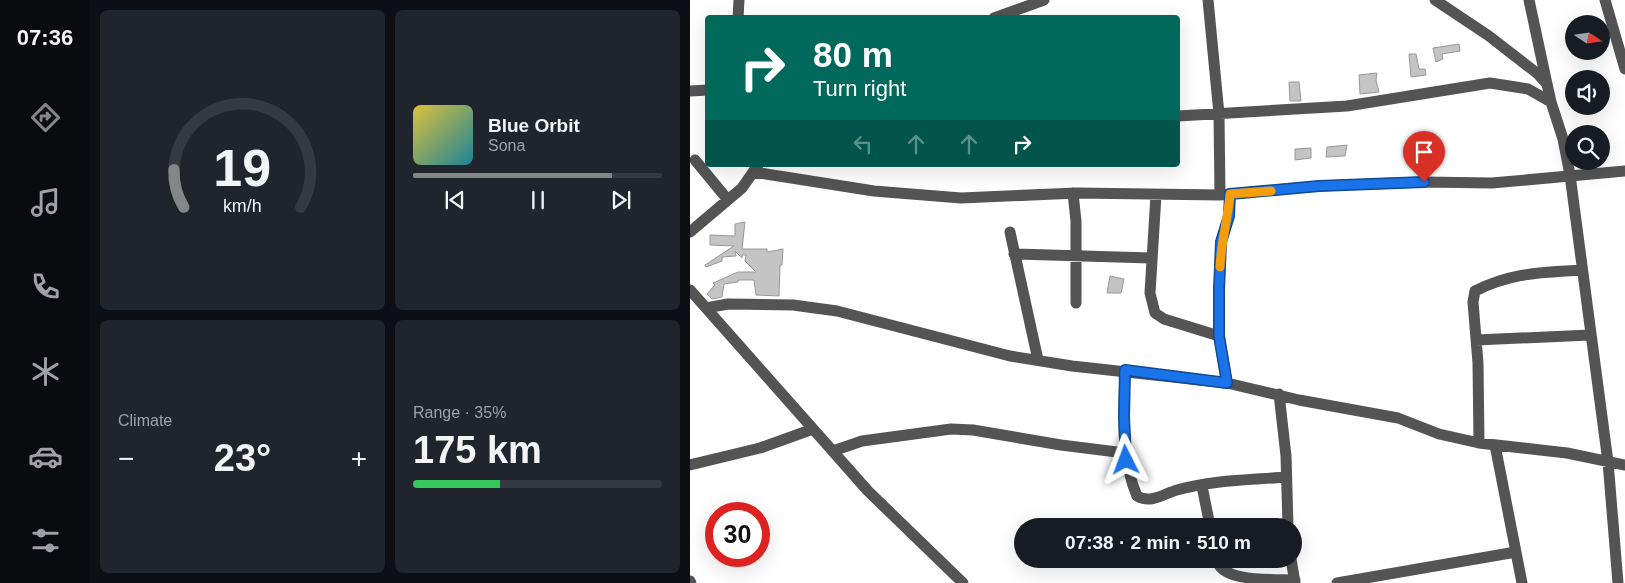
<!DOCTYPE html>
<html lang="en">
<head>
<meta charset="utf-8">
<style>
  body { margin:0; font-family:Helvetica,sans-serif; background:#20242c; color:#f1f3f6; height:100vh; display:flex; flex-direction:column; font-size:19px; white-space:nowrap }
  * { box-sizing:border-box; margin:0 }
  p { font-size:16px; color:#9ea1a6 }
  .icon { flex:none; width:28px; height:28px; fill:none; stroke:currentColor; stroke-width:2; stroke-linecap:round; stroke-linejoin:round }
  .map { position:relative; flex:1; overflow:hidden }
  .panel { display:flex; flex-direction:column; gap:10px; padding:10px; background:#0d0f14; width:600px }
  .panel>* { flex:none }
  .banner { position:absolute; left:15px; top:15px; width:475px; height:152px; border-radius:5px; box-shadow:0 5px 20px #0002; background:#00695c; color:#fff; overflow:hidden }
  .needle { width:32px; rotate:103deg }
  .controls { position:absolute; left:875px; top:15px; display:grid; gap:10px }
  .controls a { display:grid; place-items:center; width:45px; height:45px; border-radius:50%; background:#171b24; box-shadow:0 5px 20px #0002; font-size:25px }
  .speed { position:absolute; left:15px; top:502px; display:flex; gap:10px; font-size:25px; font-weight:700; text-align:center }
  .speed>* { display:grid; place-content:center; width:65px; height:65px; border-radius:50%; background:#171b24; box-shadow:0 5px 20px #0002; line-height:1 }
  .speed .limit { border:8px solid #d22; background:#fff; color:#111 }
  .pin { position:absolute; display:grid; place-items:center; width:42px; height:42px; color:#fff; margin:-51px -21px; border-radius:50% 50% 50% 0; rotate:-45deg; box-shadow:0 0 5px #0007 }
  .pin .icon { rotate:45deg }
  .me { position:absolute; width:55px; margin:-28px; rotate:357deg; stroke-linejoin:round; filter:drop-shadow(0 0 4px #0008) }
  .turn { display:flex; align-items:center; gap:18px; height:105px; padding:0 25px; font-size:22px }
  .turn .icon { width:65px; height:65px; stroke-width:2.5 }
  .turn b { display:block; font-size:35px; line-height:42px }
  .lanes { display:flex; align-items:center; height:48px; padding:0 25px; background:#0003; justify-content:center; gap:25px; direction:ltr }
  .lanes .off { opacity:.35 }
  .big { font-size:38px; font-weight:800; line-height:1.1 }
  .panel .card { flex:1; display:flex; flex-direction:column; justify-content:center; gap:8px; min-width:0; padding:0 18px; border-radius:8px; background:#20242c }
  .panel .dial { align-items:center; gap:0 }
  .dial svg { height:130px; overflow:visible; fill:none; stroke:#363941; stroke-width:7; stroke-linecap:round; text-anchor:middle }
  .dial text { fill:#f1f3f6; stroke:none }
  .song { display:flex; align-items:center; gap:15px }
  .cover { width:60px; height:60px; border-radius:8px; background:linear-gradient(135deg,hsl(50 70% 55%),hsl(190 70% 35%)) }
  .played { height:5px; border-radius:2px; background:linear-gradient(90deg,#858687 80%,#363941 80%) }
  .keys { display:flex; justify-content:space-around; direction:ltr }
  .heat { display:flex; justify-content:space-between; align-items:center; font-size:28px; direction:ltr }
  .charge { height:8px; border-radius:4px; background:linear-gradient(90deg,#34c759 35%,#363941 0) }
  .panel .tiles { flex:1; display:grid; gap:10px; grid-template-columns:repeat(2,1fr) }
  .trip { position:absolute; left:324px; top:518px; width:288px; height:50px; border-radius:25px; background:#171b24; box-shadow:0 5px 20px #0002; font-weight:800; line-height:50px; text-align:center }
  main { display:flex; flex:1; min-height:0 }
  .tabs { display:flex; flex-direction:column; width:90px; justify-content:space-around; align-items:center; background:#090b0e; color:#9ea1a6 }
  .tabs .icon { width:35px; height:35px }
  .tabs .current { color:#858687 }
  .tabs b { font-size:22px; color:#f1f3f6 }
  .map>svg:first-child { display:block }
</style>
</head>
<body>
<main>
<nav class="tabs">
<b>07:36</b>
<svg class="icon current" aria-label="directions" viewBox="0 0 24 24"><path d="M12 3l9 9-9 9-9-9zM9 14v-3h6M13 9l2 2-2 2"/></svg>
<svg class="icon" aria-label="music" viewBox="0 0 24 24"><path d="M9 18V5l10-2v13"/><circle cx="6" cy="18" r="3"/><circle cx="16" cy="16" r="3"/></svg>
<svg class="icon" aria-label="phone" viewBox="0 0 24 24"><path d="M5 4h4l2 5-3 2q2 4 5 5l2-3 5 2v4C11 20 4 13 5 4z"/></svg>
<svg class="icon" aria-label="climate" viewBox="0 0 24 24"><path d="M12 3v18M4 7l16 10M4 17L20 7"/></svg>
<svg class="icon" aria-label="car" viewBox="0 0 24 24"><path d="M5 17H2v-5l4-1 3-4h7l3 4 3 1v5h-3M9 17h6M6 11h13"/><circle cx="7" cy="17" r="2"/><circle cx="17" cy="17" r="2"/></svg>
<svg class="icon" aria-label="filters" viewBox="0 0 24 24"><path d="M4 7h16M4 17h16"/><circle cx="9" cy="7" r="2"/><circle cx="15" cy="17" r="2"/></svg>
</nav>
<section class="panel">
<div class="tiles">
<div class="card dial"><svg viewBox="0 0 100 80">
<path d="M14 69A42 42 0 1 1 86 69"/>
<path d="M14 69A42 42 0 0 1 8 46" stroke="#858687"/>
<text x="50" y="56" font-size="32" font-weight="700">19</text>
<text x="50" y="72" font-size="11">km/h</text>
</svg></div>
<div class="card">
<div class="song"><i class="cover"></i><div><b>Blue Orbit</b><p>Sona</p></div></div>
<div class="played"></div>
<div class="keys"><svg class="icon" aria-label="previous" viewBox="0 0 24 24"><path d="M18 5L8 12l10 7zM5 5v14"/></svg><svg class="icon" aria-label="pause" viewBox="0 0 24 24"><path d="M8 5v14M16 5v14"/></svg><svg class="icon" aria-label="next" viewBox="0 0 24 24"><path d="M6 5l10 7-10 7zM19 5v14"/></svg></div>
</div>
<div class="card"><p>Climate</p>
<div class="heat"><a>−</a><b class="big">23°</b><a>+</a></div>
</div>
<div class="card"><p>Range · 35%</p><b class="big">175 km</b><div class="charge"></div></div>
</div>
</section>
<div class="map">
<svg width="935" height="583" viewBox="0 0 935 583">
  <rect width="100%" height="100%" fill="#fff"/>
  <path fill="#c4c4c4" stroke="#989898" d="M769 44 770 51 752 54 753 59 746 62 743 48Z
    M719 54H726L729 69H735L736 75 721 77Z
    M687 73 686 80 689 92 670 94 669 75Z
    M599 82H609L611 101H600Z
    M657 145 655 156 636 157 637 147Z
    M621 148V158L605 160V149Z
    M55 222 52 249H77V252L93 249 92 265H90L89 296 66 295 64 280H48V282L34 284 32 297 22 299 17 294 25 285 23 283 48 272H66L55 261 56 255H52V258L45 251 46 256 32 257V261L16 267 15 265 44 246 20 245V235L45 236V224Z
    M420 276 434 279 431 293H417Z"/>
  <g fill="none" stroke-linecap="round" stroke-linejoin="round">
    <path stroke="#545454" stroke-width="11" d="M518 0 529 114 530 195
      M745 0 799 36 848 74 857 84 861 102
      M839 0 857 84
      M915 0 935 69
      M48 18 49 0
      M304 18 354 0
      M0 91 18 90
      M488 116 657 106 800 83 838 89 861 102 873 139 880 175 918 462 928 583
      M5 160 38 200
      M63 172 184 191 271 198 387 193 530 195 629 186 734 182 802 183 935 171
      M383 193 386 221V303
      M466 195 460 293 465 313 474 319 529 336
      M0 232 52 188 68 165
      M320 232 348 360
      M324 254 461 258
      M0 290 178 491 273 583
      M16 308 38 304 103 305 147 311 320 356 382 366 537 383 609 400 708 418 749 434 789 443 877 453 935 465
      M786 340 900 335
      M435 370C434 413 430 457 447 496 461 504 473 494 487 490 522 480 561 480 596 477
      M537 383 529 336V290L531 242 539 216 540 194
      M589 394 596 456 598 526
      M789 443 788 363 783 302 785 291C823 272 851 273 892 270
      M805 445 832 583
      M143 451 172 441 261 429 283 430 371 445 435 453
      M0 465 70 448 123 429
      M512 486 520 526
      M527 559C530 583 584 579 605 580
      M601 559 605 583
      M0 581 1 583
      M647 583 826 552"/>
  </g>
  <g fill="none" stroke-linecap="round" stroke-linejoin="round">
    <g stroke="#114b97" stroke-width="12">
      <path id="route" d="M436 460 434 417 435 370 537 383 529 336V290L531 242 539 216 540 194 629 186 734 182"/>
    </g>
    <use href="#route" stroke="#1a73e8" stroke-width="9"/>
    <path stroke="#f59e0b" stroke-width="9" d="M530 267C531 242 538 219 540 194L581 191"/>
  </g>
</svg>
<div class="controls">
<a><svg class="needle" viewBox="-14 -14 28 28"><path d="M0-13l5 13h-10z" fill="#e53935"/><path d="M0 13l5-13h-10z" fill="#9ea1a6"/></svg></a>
<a><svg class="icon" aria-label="sound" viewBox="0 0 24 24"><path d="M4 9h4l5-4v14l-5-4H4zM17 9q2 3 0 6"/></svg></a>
<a><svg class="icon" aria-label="search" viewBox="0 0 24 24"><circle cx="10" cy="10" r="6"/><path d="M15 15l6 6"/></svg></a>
</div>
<div class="speed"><div class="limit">30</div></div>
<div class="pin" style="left:734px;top:182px;background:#d93025"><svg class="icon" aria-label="arrive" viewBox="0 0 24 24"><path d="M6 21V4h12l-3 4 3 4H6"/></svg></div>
<svg class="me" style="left:436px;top:460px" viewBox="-20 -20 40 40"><path d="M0-17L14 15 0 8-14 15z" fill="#1a73e8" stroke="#fff" stroke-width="4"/></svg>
<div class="trip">07:38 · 2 min · 510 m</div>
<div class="banner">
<div class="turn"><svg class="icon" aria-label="right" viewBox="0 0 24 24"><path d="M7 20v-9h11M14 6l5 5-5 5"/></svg><div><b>80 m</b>Turn right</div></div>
<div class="lanes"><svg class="icon off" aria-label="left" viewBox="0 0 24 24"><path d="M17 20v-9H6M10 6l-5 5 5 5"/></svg><svg class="icon off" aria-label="ahead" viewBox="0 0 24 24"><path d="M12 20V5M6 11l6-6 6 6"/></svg><svg class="icon off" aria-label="ahead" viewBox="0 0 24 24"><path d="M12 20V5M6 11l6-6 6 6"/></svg><svg class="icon" aria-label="right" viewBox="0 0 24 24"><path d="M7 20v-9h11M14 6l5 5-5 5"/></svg></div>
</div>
</div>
</main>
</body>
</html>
